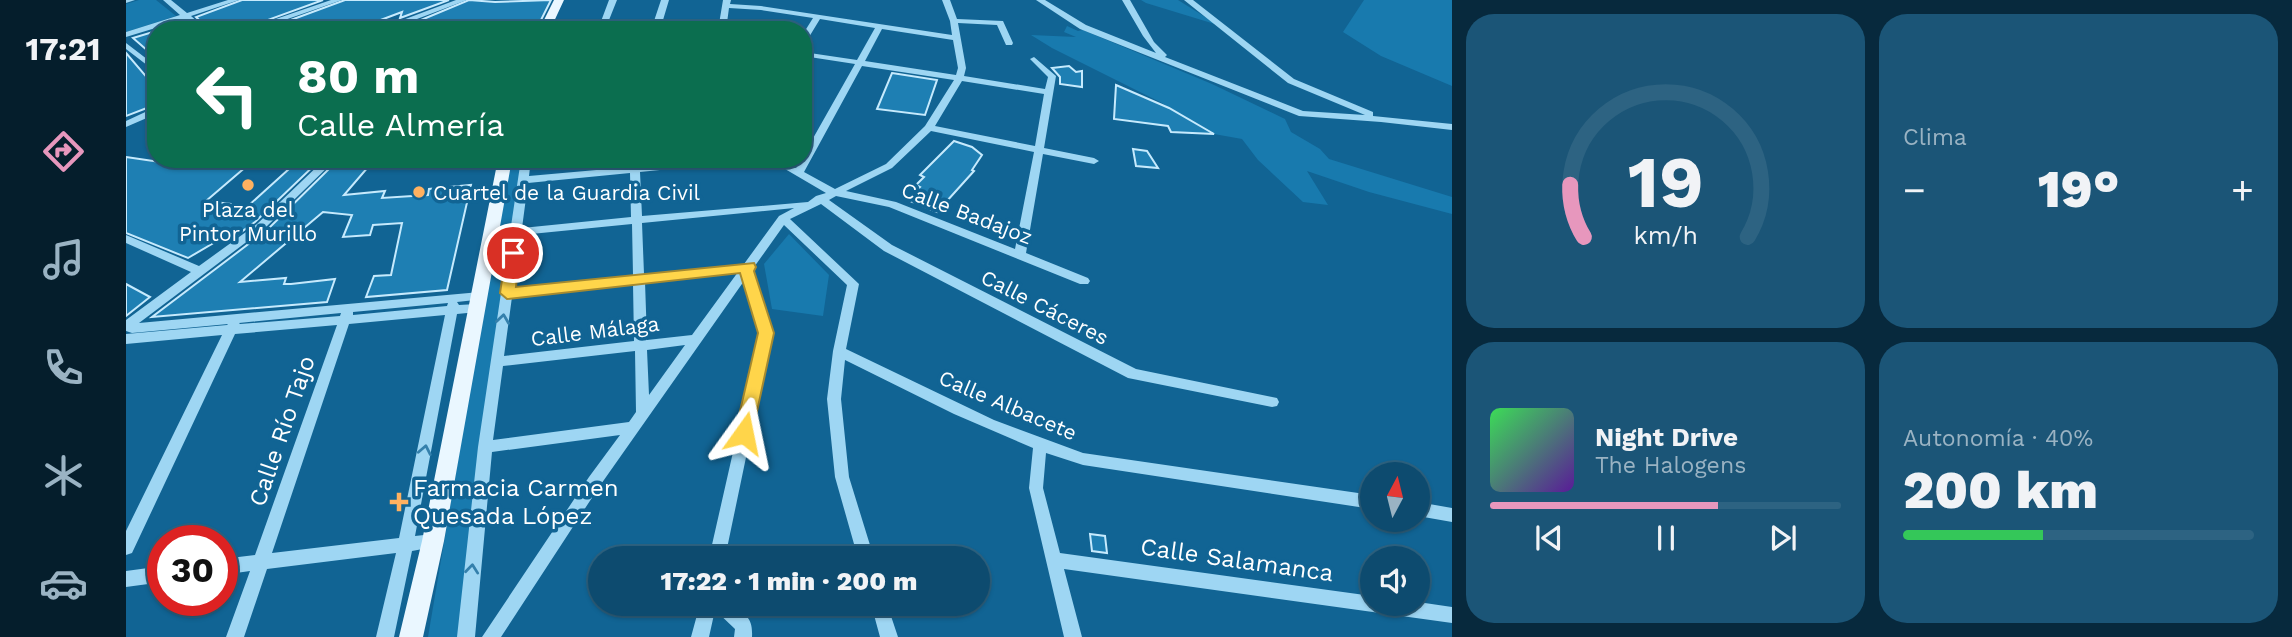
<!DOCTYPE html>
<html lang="es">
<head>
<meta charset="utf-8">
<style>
  body { margin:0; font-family:"Work Sans",sans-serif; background:#1b5577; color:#f1f3f6; height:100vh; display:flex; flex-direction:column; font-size:26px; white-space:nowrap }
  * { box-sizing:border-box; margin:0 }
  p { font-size:23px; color:#9ab3c3 }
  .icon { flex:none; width:38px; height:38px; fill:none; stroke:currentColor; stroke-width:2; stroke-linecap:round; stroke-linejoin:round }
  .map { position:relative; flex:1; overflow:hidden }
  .side { display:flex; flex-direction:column; gap:14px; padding:14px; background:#07293d; width:840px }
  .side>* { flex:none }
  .guide { position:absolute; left:21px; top:21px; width:665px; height:147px; border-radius:28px; box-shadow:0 2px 5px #0004,0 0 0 2px #2d6382; background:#0b6e4f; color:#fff; overflow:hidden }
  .needle { width:46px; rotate:7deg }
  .controls { position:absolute; left:1234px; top:462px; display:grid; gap:14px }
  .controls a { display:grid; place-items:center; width:70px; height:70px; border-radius:50%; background:#0d4b6f; box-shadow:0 2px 5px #0004,0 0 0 2px #2d6382; font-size:35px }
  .speed { position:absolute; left:21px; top:525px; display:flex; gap:14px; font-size:35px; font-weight:700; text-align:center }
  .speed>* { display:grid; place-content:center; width:91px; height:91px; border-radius:50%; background:#0d4b6f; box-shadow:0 2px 5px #0004,0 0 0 2px #2d6382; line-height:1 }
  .speed .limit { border:10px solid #d22; background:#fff; color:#111 }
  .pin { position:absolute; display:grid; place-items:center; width:60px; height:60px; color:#fff; margin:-30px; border:4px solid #fff; border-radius:50%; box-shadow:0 2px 7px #0007 }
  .me { position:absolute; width:77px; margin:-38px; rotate:12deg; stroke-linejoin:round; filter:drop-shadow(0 0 5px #0008) }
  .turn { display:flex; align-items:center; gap:24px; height:147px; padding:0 35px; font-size:32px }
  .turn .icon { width:91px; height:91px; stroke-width:2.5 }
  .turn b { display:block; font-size:49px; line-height:60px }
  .big { font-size:52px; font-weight:800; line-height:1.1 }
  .side .widget { flex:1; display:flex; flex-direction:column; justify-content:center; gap:10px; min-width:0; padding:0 24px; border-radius:28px; background:#1b5577 }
  .side .dial { align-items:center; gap:0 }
  .dial svg { height:182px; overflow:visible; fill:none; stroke:#2d6382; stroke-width:7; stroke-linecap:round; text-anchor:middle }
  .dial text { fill:#f1f3f6; stroke:none }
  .song { display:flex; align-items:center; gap:21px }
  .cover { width:84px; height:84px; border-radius:10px; background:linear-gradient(135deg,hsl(130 70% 55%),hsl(270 70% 35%)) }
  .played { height:7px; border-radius:4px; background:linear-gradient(90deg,#e797bd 65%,#2d6382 65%) }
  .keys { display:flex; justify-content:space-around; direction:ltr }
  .heat { display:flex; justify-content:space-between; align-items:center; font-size:38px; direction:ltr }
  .charge { height:10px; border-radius:5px; background:linear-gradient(90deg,#34c759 40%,#2d6382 0) }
  .side .tiles { flex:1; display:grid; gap:14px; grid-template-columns:repeat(2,1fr) }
  .trip { position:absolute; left:462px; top:546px; width:402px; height:70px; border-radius:35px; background:#0d4b6f; box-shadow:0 2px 5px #0004,0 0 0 2px #2d6382; font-weight:800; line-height:70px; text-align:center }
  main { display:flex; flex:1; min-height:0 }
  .dock { display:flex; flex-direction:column; width:126px; justify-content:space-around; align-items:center; background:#051e2c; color:#9ab3c3 }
  .dock .icon { width:49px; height:49px }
  .dock .active { color:#e797bd }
  .dock b { font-size:32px; color:#f1f3f6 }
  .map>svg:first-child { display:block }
</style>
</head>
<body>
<main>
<nav class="dock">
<b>17:21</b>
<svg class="icon active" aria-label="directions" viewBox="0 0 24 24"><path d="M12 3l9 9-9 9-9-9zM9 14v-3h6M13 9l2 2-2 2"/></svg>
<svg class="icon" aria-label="music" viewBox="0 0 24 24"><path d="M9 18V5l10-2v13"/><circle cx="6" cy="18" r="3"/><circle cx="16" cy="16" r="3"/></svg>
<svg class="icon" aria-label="phone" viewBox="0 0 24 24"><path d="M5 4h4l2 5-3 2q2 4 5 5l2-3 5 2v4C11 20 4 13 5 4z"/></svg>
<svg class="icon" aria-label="climate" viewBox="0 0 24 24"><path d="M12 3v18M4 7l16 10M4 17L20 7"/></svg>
<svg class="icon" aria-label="car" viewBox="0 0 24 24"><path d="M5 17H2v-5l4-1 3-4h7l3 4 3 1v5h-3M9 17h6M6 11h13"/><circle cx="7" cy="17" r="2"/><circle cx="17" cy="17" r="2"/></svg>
</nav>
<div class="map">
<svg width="1326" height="637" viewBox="0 0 1326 637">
  <rect width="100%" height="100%" fill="#116494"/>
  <path fill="#187aae" d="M13 0H30L50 16 0 32V4Z
    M1015 0H1052L1092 25 1020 3Z
    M1238 0H1326V86L1255 56 1217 32Z
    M941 26 952 31 957 30 1086 84 1159 119 1165 132 1194 149 1203 159 1326 197V214L1243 192 1181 171 1202 205 1177 202 1132 160 1116 139 1088 134 1034 102 926 48 905 35 950 37 938 32Z
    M383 159H398L332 637H302Z
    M663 234 703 275 697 316 646 309 638 264Z"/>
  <path fill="#1e7fb3" stroke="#c6eafd" stroke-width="2" d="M116 0H197L114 30H84L70 17Z
    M219 0H323L274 18 276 12 228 30H199L186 21 162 30 143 28Z
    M343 0 369 2 425 0 410 30H271Z
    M30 31V58L7 38Z
    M0 53 30 88V98L25 100 26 106 0 116Z
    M943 66 950 72 956 71V87L934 84V77L926 68Z
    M766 73 811 80 799 115 751 109Z
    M990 85 1043 108 1088 134 1045 132 1042 126 988 119Z
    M828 141 846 147 856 155 846 170 848 171 811 212 782 200 794 187 790 185 798 177 794 175Z
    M1007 149 1021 151 1032 168 1010 166Z
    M0 157 61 166 69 159H129L80 201 122 206 174 159H195L129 222 111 235 108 231 62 258 0 233Z
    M213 159H249L218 195 259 191 256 198 302 195 303 189 345 185 321 290 240 297 248 276 265 275 276 223 247 225 244 235 217 237 226 215 197 212 114 282 160 278 158 284H165L209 279 201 302 26 317 141 230Z
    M0 284 24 297 0 316Z
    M964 534 979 536 981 553 966 551Z"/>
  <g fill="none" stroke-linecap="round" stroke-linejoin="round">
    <path fill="#9ed6f3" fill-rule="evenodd" d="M0 0H9L0 3Z
      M37 0H45L61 13 102 0H113L65 16 81 30H72L59 19 0 37V32L54 15Z
      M205 0H216L130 30H118Z
      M330 0H341L262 30H250Z
      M483 0H491L481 25 526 27 535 0H543L534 30H471L421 25 417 23 421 21 474 24Z
      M597 0H605L604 4 635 6 826 35 824 21 816 0H824L831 19 877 21 887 43 886 45H880L871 25 832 23 840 68 838 76 919 89 922 77 904 59 908 57 930 76 918 148 968 158 973 161 968 164 917 154 900 253 962 278 964 281 962 284H954L763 207 710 196 703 200 766 245 1010 369 1146 397 1151 398 1153 402 1151 406 1146 407 1002 378 758 251 695 204 664 219 733 284 720 349 868 420 957 453 1246 495V509L957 465 920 453 917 488 934 553 1246 596V604H1292V602L1326 607V623L938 569 956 637H938L903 488 907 448 828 414 719 360 715 399 723 477 748 558H732L709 477 701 399 707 351 721 285 658 225 626 270 646 333 599 558H583L634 333 618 281 473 487 375 637H356L463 477 494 435 366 452 349 637H331L352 447 395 159H405L403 176 504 167V159H514V166L580 159H618L613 162 514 172 516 216 682 202 690 196 700 193 642 159H655L670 168 675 159H677V156L729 64 677 56V52L731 60 749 28 694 19 680 42H677V34L687 18 635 10 603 8 600 30H592ZM756 29 827 40 832 68 830 75 739 61ZM736 66 828 80 799 126 760 164 709 189 678 172ZM836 81 918 94 909 146 809 126ZM805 131 908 152 889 249 770 202 720 191 766 168ZM504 173 505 217 396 228 402 183ZM668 208 653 216 618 264 518 274 516 223ZM506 224 507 275 388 288 395 235ZM612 272 566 335 521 340 519 282ZM507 284 508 341 378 356 386 297ZM559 345 523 395 521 350ZM509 351 510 412 503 422 367 440 377 366Z
      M910 0H919L960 25 1030 53 1017 36 996 0H1004L1028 42 1041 55 1039 57 1177 111 1239 115 1162 83 1058 0H1067L1168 79 1247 112V116L1326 124V130L1255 122 1173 116 954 29Z
      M0 43 30 66V72L0 49Z
      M30 107V114L0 127V121Z
      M138 159H150L141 165 136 162Z
      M199 159H210L139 228 13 323 354 292 358 293 360 296 358 299 331 302 333 305 351 304 357 308 351 312 331 314 289 536 307 534 313 536 315 541 313 546 286 551 268 637H250L270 553 141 569 118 637H100L124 571 96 575V559L129 555 211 325 109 334 6 553 0 555V531L96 335 0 344V334L101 325 102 324 6 333 0 331V320L65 272 0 243V235L73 266 131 224ZM322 303 321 306 227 315V312ZM215 313 214 316 114 324 113 323ZM319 315 273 538 146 553 223 324Z
      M1292 502 1326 508V522L1292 516Z
      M37 566V582L0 587V571Z
      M574 604H606C620 616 627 617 626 637H608L609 629 589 610 583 637H565Z
      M745 604H761L772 637H754Z"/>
    <path fill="#eaf7ff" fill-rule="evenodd" d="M428 0H438L424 30H413Z
      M372 159H386L318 541 297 637H273L296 541Z"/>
  </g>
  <defs><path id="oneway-chevron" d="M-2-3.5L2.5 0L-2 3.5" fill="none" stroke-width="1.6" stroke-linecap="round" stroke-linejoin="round" transform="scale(1.75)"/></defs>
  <g stroke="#3480ac">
    <use href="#oneway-chevron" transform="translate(377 319) rotate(-82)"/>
    <use href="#oneway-chevron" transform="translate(299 450) rotate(-79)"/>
    <use href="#oneway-chevron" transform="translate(346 569) rotate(-84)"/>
  </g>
  <path fill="#ffd54a" stroke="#a68a30" stroke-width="2" d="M387 248 394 253 390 287 628 263 630 267 628 271 648 333 625 439 618 441 612 439 609 433 632 333 614 273 381 299 374 293 380 253Z"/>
  <g fill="#ffb160" stroke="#116494" stroke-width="2.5">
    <circle cx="122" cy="185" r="7"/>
    <circle cx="293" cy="192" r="7"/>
    <path d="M269.5 491.5h7v7h7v7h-7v7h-7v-7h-7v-7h7z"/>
  </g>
  <g text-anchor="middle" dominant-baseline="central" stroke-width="7" stroke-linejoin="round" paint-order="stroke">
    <g font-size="21" fill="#fff" stroke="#116494" text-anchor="start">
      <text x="307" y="192">Cuartel de la Guardia Civil</text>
      <text x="122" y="209" text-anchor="middle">Plaza del<tspan x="122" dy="24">Pintor Murillo</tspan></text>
    </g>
    <g font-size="21" fill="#fff" stroke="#116494">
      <text transform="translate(841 213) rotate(21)">Calle Badajoz</text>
      <text transform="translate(919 307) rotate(27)">Calle Cáceres</text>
      <text transform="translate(469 331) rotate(-7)">Calle Málaga</text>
      <text transform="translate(882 405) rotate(23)">Calle Albacete</text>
    </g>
    <g font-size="24" fill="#fff" stroke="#116494">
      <text transform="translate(156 431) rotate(-71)">Calle Río Tajo</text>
      <text transform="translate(1111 560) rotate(8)">Calle Salamanca</text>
    </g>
    <g font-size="24" fill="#fff" stroke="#116494" text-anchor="start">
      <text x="287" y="488">Farmacia Carmen<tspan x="287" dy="28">Quesada López</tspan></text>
    </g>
  </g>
</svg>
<div class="controls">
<a><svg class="needle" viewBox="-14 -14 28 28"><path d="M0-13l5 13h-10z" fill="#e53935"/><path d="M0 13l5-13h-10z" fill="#9ab3c3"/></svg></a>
<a><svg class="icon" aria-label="sound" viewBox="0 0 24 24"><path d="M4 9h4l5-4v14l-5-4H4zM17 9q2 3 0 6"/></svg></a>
</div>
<div class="speed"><div class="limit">30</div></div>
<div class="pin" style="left:387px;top:253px;background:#d93025"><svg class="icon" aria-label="arrive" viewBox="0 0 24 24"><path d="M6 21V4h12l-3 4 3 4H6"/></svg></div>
<svg class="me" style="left:618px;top:433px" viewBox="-20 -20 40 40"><path d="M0-17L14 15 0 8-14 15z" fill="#ffd54a" stroke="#fff" stroke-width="4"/></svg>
<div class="trip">17:22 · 1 min · 200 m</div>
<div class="guide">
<div class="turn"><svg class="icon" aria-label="left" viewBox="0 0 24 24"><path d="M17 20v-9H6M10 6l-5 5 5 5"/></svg><div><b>80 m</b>Calle Almería</div></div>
</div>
</div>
<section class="side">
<div class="tiles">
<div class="widget dial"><svg viewBox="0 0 100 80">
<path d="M14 69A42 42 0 1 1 86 69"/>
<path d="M14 69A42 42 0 0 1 8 46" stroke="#e797bd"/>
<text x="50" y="56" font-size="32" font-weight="700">19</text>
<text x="50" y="72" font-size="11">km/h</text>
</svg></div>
<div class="widget"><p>Clima</p>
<div class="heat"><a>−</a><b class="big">19°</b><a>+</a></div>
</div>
<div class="widget">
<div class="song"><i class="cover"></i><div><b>Night Drive</b><p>The Halogens</p></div></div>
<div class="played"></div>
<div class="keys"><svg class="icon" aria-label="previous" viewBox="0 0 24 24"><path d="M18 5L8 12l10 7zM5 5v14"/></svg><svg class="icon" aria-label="pause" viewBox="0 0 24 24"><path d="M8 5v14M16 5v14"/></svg><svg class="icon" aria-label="next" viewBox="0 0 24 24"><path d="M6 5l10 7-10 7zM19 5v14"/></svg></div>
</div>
<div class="widget"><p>Autonomía · 40%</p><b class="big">200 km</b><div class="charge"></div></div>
</div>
</section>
</main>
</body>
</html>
